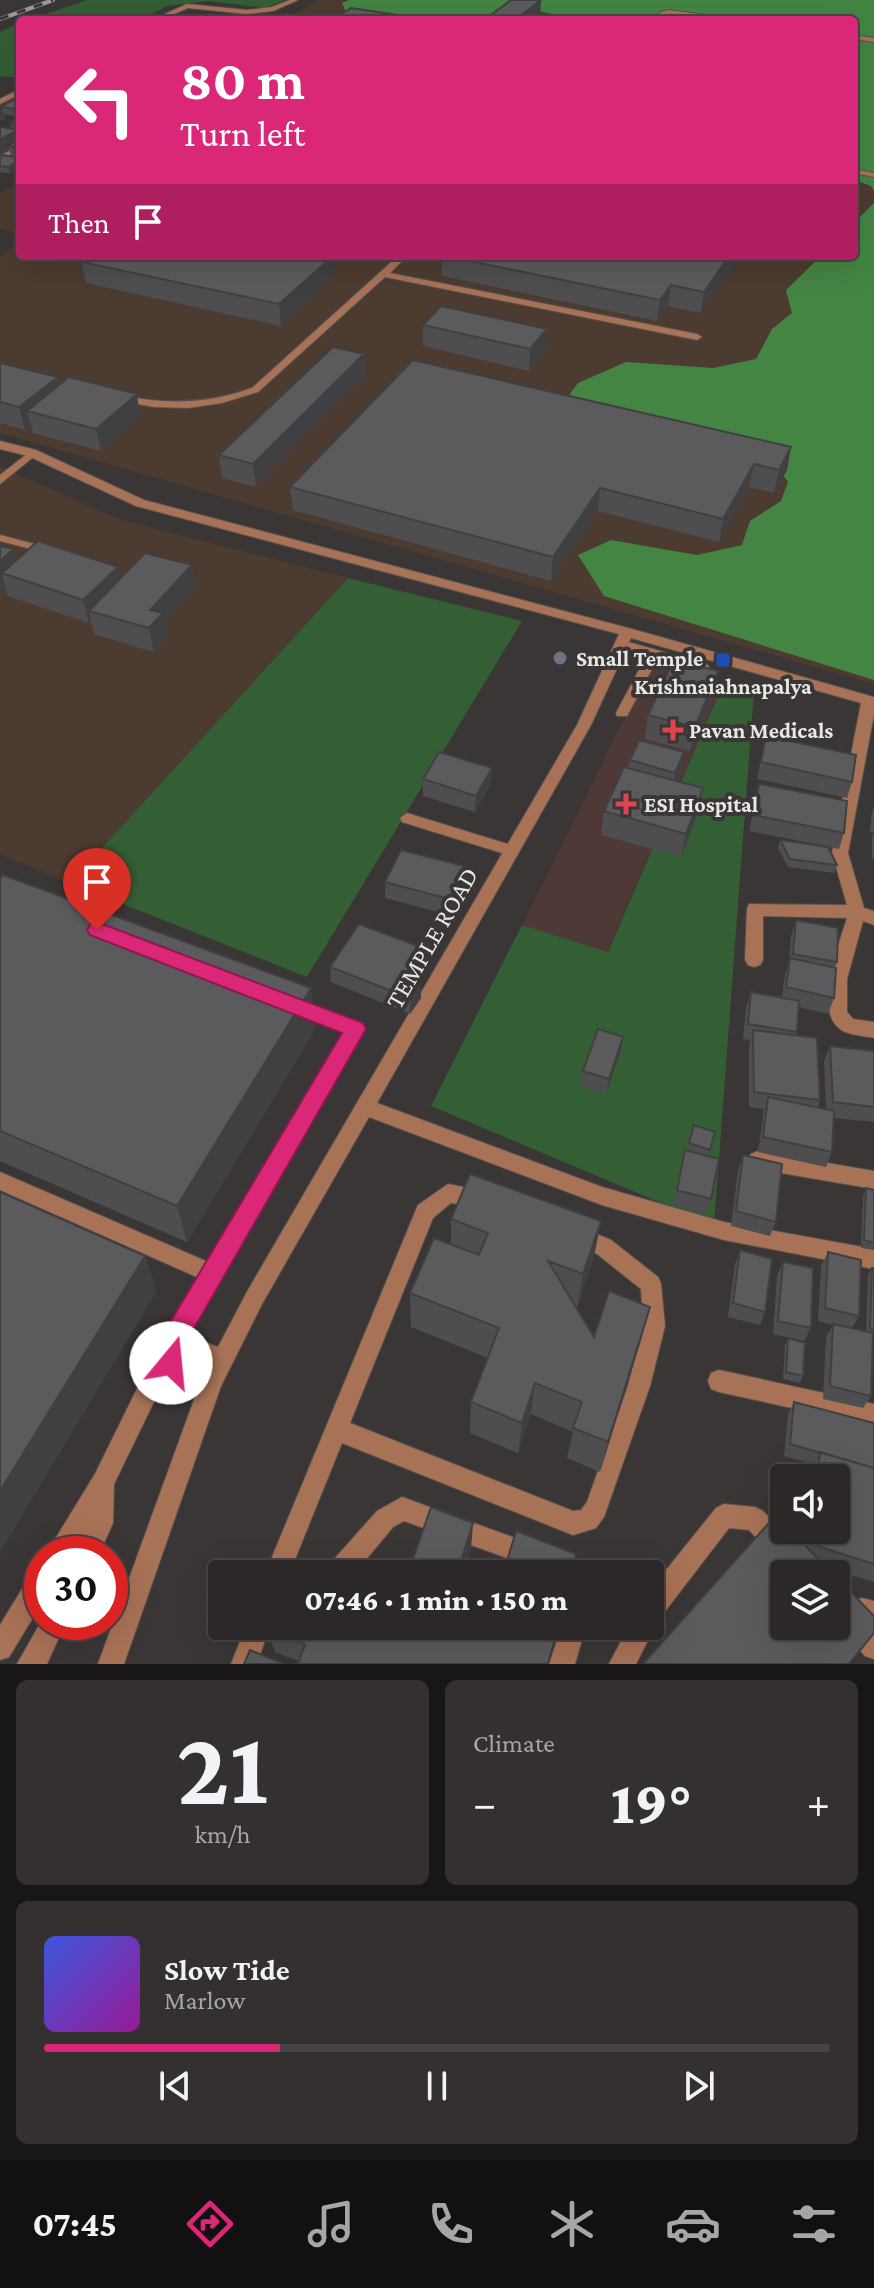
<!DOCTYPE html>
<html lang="en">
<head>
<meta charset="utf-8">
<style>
  body { margin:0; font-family:"Crimson Pro",serif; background:#343030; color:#f1f3f6; height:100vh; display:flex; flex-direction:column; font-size:30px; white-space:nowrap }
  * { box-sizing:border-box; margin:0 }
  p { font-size:26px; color:#a6a6a8 }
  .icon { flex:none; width:44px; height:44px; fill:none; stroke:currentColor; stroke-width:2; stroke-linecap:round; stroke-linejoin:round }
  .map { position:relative; height:1664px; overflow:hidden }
  .details { display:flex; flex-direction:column; gap:16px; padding:16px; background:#181616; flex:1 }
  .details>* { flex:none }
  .top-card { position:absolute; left:16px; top:16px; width:842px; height:244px; border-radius:8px; box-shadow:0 8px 32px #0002,0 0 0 2px #484445; background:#db2777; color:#fff; overflow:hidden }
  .controls { position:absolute; left:770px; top:1464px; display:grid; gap:16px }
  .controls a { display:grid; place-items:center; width:80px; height:80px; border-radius:8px; background:#2c2828; box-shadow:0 8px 32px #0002,0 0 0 2px #484445; font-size:40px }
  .speed { position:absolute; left:24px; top:1536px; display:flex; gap:16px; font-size:40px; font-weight:700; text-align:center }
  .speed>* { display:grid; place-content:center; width:104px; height:104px; border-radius:50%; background:#2c2828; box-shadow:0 8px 32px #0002,0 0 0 2px #484445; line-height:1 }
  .speed .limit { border:12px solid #d22; background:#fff; color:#111 }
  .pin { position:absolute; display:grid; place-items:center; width:68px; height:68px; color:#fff; margin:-82px -34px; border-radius:50% 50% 50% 0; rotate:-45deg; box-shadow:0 0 8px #0007 }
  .pin .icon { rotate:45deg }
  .me { position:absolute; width:88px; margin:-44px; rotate:17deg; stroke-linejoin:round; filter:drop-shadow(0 0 6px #0008) }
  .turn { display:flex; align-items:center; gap:28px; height:168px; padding:0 32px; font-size:36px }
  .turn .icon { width:104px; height:104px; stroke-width:2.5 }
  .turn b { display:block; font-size:56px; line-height:68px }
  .then { display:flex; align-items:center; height:76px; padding:0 32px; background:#0003; gap:16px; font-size:30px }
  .big { font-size:60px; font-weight:800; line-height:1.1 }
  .details .card { flex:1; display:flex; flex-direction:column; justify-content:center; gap:12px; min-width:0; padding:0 28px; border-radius:12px; background:#343030 }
  .details .dial { align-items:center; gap:0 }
  .dial b { font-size:104px; line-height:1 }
  .song { display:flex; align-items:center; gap:24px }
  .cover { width:96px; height:96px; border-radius:12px; background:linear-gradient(135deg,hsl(230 70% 55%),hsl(300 70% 35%)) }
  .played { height:8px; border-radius:4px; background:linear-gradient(90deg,#db2777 30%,#484445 30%) }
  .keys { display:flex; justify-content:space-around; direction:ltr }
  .heat { display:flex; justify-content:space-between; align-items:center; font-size:44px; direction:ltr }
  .details .tiles { flex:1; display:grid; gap:16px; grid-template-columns:1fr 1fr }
  .card:last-child { grid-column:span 2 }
  .trip { position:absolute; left:208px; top:1560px; width:456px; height:80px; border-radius:8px; background:#2c2828; box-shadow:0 8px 32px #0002,0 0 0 2px #484445; font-weight:800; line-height:80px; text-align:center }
  .tabs { display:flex; height:128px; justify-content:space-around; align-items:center; background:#121010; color:#a6a6a8 }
  .tabs .icon { width:56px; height:56px }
  .tabs .selected { color:#db2777 }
  .tabs b { font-size:36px; color:#f1f3f6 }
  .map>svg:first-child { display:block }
</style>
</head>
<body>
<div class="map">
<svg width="874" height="1664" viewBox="0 0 874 1664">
  <rect width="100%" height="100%" fill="#3a3635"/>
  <path fill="#4c3b30" d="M318 0H874V684L0 433V256L20 242V256H854V20H285Z
    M20 181V233L0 229V193Z
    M0 467 121 520 348 578 70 883 0 854Z"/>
  <path fill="#4e3937" d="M651 665 723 684 607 952 522 925Z"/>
  <path fill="#345e33" d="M87 0H286L264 8 209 1 167 6 140 20H29Z
    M20 23V78L0 76V32Z
    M348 578 522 621 307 977 70 883Z
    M723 684 754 691 714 1225 431 1106 522 925 608 952Z"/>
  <path fill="#448543" d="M349 0H874V191L871 186 854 180V20H577L539 11 513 10 475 20H372L345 10 342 3Z
    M874 203V680L604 596 578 555 611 540 697 555 742 545 750 521 781 501 788 482 770 458 559 409 578 383 626 362 713 368 756 359 772 329 792 313 786 290 821 256H854V223Z"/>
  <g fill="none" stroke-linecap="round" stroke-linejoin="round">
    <g stroke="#565251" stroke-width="2">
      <path id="service" d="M290 0H298L273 11 247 14 188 8 160 20H152L187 4 247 10 272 7Z
        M669 10 728 18 731 20 669 14 660 20H653L661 12Z
        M854 35 874 38V42L854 39Z
        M20 89V94L0 104V99Z
        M20 145V150L0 161V156Z
        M854 169 874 173V177L854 173Z
        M398 256H407L390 273 697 334 702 337 697 340 385 277 258 392 222 403 188 408 154 407 120 401 115 398 120 395C165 405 208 404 252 388Z
        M32 450 37 453 36 455 0 484V475Z
        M0 535 54 549 56 551 50 554 0 541Z
        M621 640 707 664 709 667 703 671 658 658 627 716H617L616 713 647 655 617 647 615 644Z
        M407 813 517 847 519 851 512 856 402 822 400 818Z"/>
    </g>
    <g stroke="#565251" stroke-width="2">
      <path id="minor" d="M0 441 36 450 144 500 632 629 874 697V714L848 853 864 908 874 911V925L863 921 847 979V1012L853 1019 874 1022V1038C865 1036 851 1035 843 1031 811 1013 839 945 847 918L763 916V960L760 965 754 967 748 965 745 960 747 909 749 904 847 905 832 853 861 703 631 638 591 725 377 1103 602 1187 724 1222 874 1249V1269L724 1240 602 1205 369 1117 262 1304 221 1386 124 1664H98L199 1386 168 1373 114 1484 113 1523 99 1554H74L80 1541 72 1554H46L95 1474 160 1342 199 1278 0 1190V1172L208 1262 344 1032 291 1012 288 1007 291 1002 297 1000 362 1024 365 1029 362 1034 188 1336 218 1347 248 1290 577 725 619 634 136 506 28 456 0 449ZM182 1355 208 1365 207 1368 180 1356Z
        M758 1151 874 1171V1189L758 1169 751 1166 748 1160 751 1154Z
        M448 1184 488 1192 491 1198 488 1204 481 1207 451 1203 433 1218 350 1423 573 1511 581 1510 587 1502 628 1386 643 1326 641 1289 597 1254 570 1243 567 1236 570 1229 577 1226 611 1240 658 1277 661 1284 665 1326 650 1386 604 1517 596 1528 573 1535 342 1443 289 1574H265L418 1205Z
        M719 1370 874 1404V1426L719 1392 711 1389 708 1381 711 1373Z
        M402 1497 540 1547 544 1555 540 1563 532 1567 404 1521 393 1527 354 1574H326L329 1565 377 1511Z
        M724 1504 755 1507 763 1511 815 1565 818 1574H790L749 1530 729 1528 663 1614 654 1617 650 1616V1590L716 1508Z
        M554 1551 595 1565 598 1574H552L546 1571 542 1563 546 1555Z
        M42 1568V1603L9 1657 0 1660V1625L33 1571Z
        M836 1594 845 1597 852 1605 853 1601 862 1598 874 1601V1625L870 1624 874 1629V1659L865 1656 836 1624Z
        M650 1617 655 1626 636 1664H609L629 1626H650Z
        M42 1620V1622H66L47 1664H17Z
        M246 1626H270L257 1664H231Z
        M562 1626H586L575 1664H549Z"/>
    </g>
    <use href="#service" fill="#a87256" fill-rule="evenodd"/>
    <use href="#minor" fill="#a87256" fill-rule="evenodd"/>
    <g stroke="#9d9a99" stroke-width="4">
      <path id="rail" d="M0 19 53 0"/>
    </g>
    <use href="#rail" stroke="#3a3635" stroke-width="3" stroke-dasharray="9" stroke-linecap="butt"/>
  </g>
  <path fill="#4e4e51" d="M337 17 431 20H337Z
    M19 97 15 116 4 114 5 118 0 121V105L2 106Z
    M20 117V137H19L20 139V167L10 174 0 172V157H11L9 149 0 155 12 129 10 123Z
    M77 256H332L334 277 281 326 86 283 82 262 87 258Z
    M442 256H740L701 313 668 306 657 321 442 276Z
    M423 325 547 329 546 350 529 371 423 346Z
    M364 354 365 376 256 487 222 478 219 455Z
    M413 360 787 470 774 493 749 487 719 542 598 511 551 581 293 510 290 487Z
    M0 363 60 385 140 416 101 451 33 433 31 425 25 430 0 423Z
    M0 546 13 549 16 560 121 578 192 565 195 589 165 622 168 637 154 652 94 634 91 621 89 623 8 596 5 586 0 591Z
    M714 695 690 751 645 739 648 715Z
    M766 736 852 782 847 798 757 779Z
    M630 760 681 769 676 781 698 812 681 857 601 835 604 811 628 768Z
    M492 768 491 784 475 812 423 796V779Z
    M759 784 844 833 839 849 828 847 837 865 834 873 788 867 778 848 780 840 825 846 749 831Z
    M874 805V833L870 832 872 812Z
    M874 833V859H872V838Z
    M464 866 463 882 449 915 385 898V882Z
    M0 878 316 1028 187 1242 0 1161Z
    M796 920 837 962 835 968 834 998 828 1014 799 1007 796 1035 820 1100 818 1107 826 1109 824 1061 830 1046 874 1051V1122L834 1118 832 1152 826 1167 758 1152 764 1109 749 1107V1046L750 1040 743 1039 746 1008 751 992 782 997 785 974 789 963 791 936Z
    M423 948V964L413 979 420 982 421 998 410 1014 331 982 330 967Z
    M623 1037 620 1053 606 1094 581 1086 583 1071Z
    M715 1132 708 1156 711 1199 707 1214 673 1205 681 1165 685 1150 687 1151 689 1143Z
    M743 1155 776 1222 770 1236 731 1226 738 1170Z
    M866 1188 874 1190V1250L861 1248 863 1196Z
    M451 1219 594 1257 577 1308H576L594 1337 641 1340 600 1472 567 1458 573 1432 531 1414 518 1453 470 1433 471 1402 488 1358 411 1327 410 1293 451 1244Z
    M740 1250 765 1312 760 1325 728 1317 735 1264Z
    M828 1252 859 1316 852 1328 866 1332 868 1275 872 1268H874V1337H873L871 1396 863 1408 823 1399 826 1337 833 1325 818 1321 821 1266Z
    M783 1262 811 1328 804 1341 773 1334 777 1276Z
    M788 1338 803 1376 800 1383 783 1379 785 1345Z
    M794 1402 874 1423V1582L827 1568 802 1542 803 1530H836V1478H809L810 1470 813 1464 784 1456 788 1414Z
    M558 1626 299 1661 275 1652 267 1629Z"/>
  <path fill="#404042" d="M541 0 540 17 536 20H515Z
    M2 105 5 118 0 121V107Z
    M20 106V113L15 116 13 109Z
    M17 130 20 143 8 146 9 149 0 155V140Z
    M20 159V167L10 174 9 167Z
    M333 256 334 277 281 326 279 304Z
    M729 256H740L701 313 704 292Z
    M671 285 668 306 657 321 660 300Z
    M547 329 546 350 529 371 530 349Z
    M364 354 365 376 256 487 253 464Z
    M58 377 63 399 27 411 31 425 25 430 19 407Z
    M137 394 140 416 101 451 96 429Z
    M791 447 787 470 774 493 779 470Z
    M754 464 749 487 719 542 723 519Z
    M600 488 598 511 551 581 553 557Z
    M13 549 20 573H2L5 586 0 591V561Z
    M192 565 195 589 165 622 168 637 154 652 149 628 150 610Z
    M118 567 123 590 89 611 91 621 89 623 83 600Z
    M718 671 714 695 690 751 695 727Z
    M684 752 681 769 672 789 675 773Z
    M492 768 491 784 475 812 476 796Z
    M703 788 698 812 681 857 686 834Z
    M464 866 463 882 449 915V899Z
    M423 948V964L406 992 405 976Z
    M420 982 421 998 410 1014V998Z
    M311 988 316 1028 187 1242 177 1206Z
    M623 1037 620 1053 606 1094 609 1079Z
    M601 1221 594 1257 577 1308 583 1274Z
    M145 1256 157 1291 0 1553V1491Z
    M650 1307 641 1340 600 1472 608 1442Z
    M535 1383 531 1414 518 1453 522 1423Z
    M473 1523 471 1550 464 1574H457Z"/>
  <path fill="#5b5b5e" stroke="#404042" stroke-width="2" d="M511 0H541L515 20H484Z
    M351 8 431 20H358L337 17Z
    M287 17 299 20H280Z
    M19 97H20V106L13 109 3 107 2 106Z
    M20 117V125L10 123Z
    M2 127 17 130 0 140V128Z
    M20 139V148L8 146Z
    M3 155 20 158V159L9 167 0 166V157Z
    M90 256H333L279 304 82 262Z
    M445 256H729L704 292 671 285 660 300Z
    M441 306 547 329 530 349 423 325Z
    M333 347 364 354 253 464 219 455Z
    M413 360 791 447 779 470 754 464 723 519 600 488 553 557 290 487Z
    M0 363 58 377 19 407 0 402Z
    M69 377 137 394 96 429 27 411Z
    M38 541 118 567 83 600 2 573Z
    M0 546 13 549 0 561Z
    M145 553 192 565 150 610 163 613 149 628 89 611Z
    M674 660 718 671 695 727 648 715Z
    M766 736 856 755 852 782 761 762Z
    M639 740 684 752 675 773 630 760Z
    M439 752 492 768 476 796 423 779Z
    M624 767 703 788 686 834 604 811Z
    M759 784 847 801 844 833 753 815Z
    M780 840 828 847 837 865 790 859Z
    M401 850 464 866 449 899 385 882Z
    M3 875 311 988 177 1206 0 1131V878Z
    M796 920 838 928 837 962 793 954Z
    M359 924 423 948 405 976 420 982 410 998 330 967Z
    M790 958 836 968 834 998 786 987Z
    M751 992 799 1001 797 1032 748 1024Z
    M598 1029 623 1037 609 1079 583 1071Z
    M753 1030 817 1038 820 1100 754 1092Z
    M830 1046 874 1051V1107L833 1102Z
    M768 1097 834 1111 832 1152 763 1137Z
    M694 1125 715 1132 710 1150 689 1143Z
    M685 1150 719 1159 711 1199 677 1190Z
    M743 1155 782 1164 776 1222 736 1211Z
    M470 1174 601 1221 583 1274 548 1261 594 1337 609 1291 650 1307 608 1442 573 1428 582 1402 535 1383 522 1423 471 1402 499 1328 410 1293 434 1238 479 1255 488 1233 451 1219Z
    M866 1188 874 1190V1243L864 1240Z
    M0 1192 145 1256 0 1491Z
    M740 1250 772 1259 765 1312 733 1303Z
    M828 1252 861 1260 859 1316 825 1308Z
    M783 1262 813 1268 811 1328 778 1321Z
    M872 1268H874V1330L870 1329Z
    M833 1324 873 1333 871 1396 830 1386Z
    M788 1338 805 1343 803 1376 786 1372Z
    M794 1402 874 1423V1468L790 1444Z
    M820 1452 874 1468V1564L811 1544 812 1530H836V1478H817Z
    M431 1507 473 1523 457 1574H408Z
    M776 1515 784 1523V1530H790L833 1574H784V1626H836V1577L874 1616V1633L849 1664H643Z
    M516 1531 576 1554 571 1574H503Z
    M268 1626H558L548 1664H298L305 1644 267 1629Z
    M250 1650 284 1664H244Z"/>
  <path fill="#db2777" stroke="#8e194d" stroke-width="2" d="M97 922 363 1023 366 1029 181 1351 183 1363 179 1372 171 1375 162 1372C157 1361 155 1352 159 1341L342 1033 90 935 87 930 90 924Z"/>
  <circle fill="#6b7280" stroke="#3a3635" stroke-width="3" cx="560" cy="658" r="8"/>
  <rect fill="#1a4fb4" stroke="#3a3635" stroke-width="3" x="715" y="652" width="16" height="16" rx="4"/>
  <g fill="#e0444e" stroke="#3a3635" stroke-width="3">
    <path d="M669 718h8v8h8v8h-8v8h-8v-8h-8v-8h8z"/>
    <path d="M622 792h8v8h8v8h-8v8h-8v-8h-8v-8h8z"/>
  </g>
  <g text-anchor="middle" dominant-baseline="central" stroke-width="8" stroke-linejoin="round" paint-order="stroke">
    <g font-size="22" font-weight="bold" fill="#e9e7e6" stroke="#3a3635" text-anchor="start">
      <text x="576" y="658">Small Temple</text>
      <text x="723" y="686" text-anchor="middle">Krishnaiahnapalya</text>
      <text x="689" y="730">Pavan Medicals</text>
      <text x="644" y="804">ESI Hospital</text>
    </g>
    <g font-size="26" fill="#e9e7e6" stroke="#3a3635">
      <text transform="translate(432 938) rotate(-60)">TEMPLE ROAD</text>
    </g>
  </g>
</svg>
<div class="controls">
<a><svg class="icon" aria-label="sound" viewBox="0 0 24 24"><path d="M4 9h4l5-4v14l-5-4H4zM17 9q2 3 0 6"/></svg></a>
<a><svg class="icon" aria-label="layers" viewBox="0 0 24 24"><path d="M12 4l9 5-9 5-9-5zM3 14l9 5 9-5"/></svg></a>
</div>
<div class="speed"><div class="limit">30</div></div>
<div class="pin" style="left:97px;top:930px;background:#d93025"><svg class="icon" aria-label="arrive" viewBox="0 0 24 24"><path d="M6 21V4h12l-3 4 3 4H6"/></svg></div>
<svg class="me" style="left:171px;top:1363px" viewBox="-20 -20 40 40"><circle r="19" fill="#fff"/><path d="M0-13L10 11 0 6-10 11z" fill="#db2777"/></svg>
<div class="trip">07:46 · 1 min · 150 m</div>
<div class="top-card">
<div class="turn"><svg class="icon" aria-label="left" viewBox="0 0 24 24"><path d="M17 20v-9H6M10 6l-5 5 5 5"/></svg><div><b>80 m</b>Turn left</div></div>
<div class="then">Then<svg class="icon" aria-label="arrive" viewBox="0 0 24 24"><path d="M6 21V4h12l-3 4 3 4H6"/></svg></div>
</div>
</div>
<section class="details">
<div class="tiles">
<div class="card dial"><b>21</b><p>km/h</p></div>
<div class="card"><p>Climate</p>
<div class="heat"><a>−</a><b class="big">19°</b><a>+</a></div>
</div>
<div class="card">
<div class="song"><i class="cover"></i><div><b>Slow Tide</b><p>Marlow</p></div></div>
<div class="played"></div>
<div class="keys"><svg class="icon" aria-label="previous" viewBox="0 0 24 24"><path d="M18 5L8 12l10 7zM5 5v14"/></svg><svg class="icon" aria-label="pause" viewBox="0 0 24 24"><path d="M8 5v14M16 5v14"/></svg><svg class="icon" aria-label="next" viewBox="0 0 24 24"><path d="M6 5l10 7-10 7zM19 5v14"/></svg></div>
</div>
</div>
</section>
<nav class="tabs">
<b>07:45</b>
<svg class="icon selected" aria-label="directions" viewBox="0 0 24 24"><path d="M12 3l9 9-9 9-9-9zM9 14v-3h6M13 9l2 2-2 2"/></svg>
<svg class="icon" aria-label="music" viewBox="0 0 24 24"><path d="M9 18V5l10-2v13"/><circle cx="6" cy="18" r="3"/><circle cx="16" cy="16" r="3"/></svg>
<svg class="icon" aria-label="phone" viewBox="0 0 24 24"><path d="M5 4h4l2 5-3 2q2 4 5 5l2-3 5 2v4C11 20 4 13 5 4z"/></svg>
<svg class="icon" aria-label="climate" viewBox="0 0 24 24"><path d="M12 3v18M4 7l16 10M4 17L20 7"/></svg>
<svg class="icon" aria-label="car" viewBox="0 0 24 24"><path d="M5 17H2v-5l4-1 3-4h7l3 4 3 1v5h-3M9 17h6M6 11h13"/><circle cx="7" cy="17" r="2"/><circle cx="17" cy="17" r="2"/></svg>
<svg class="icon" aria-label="filters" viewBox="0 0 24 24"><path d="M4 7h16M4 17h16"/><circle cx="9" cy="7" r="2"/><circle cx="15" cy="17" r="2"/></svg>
</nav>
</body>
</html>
